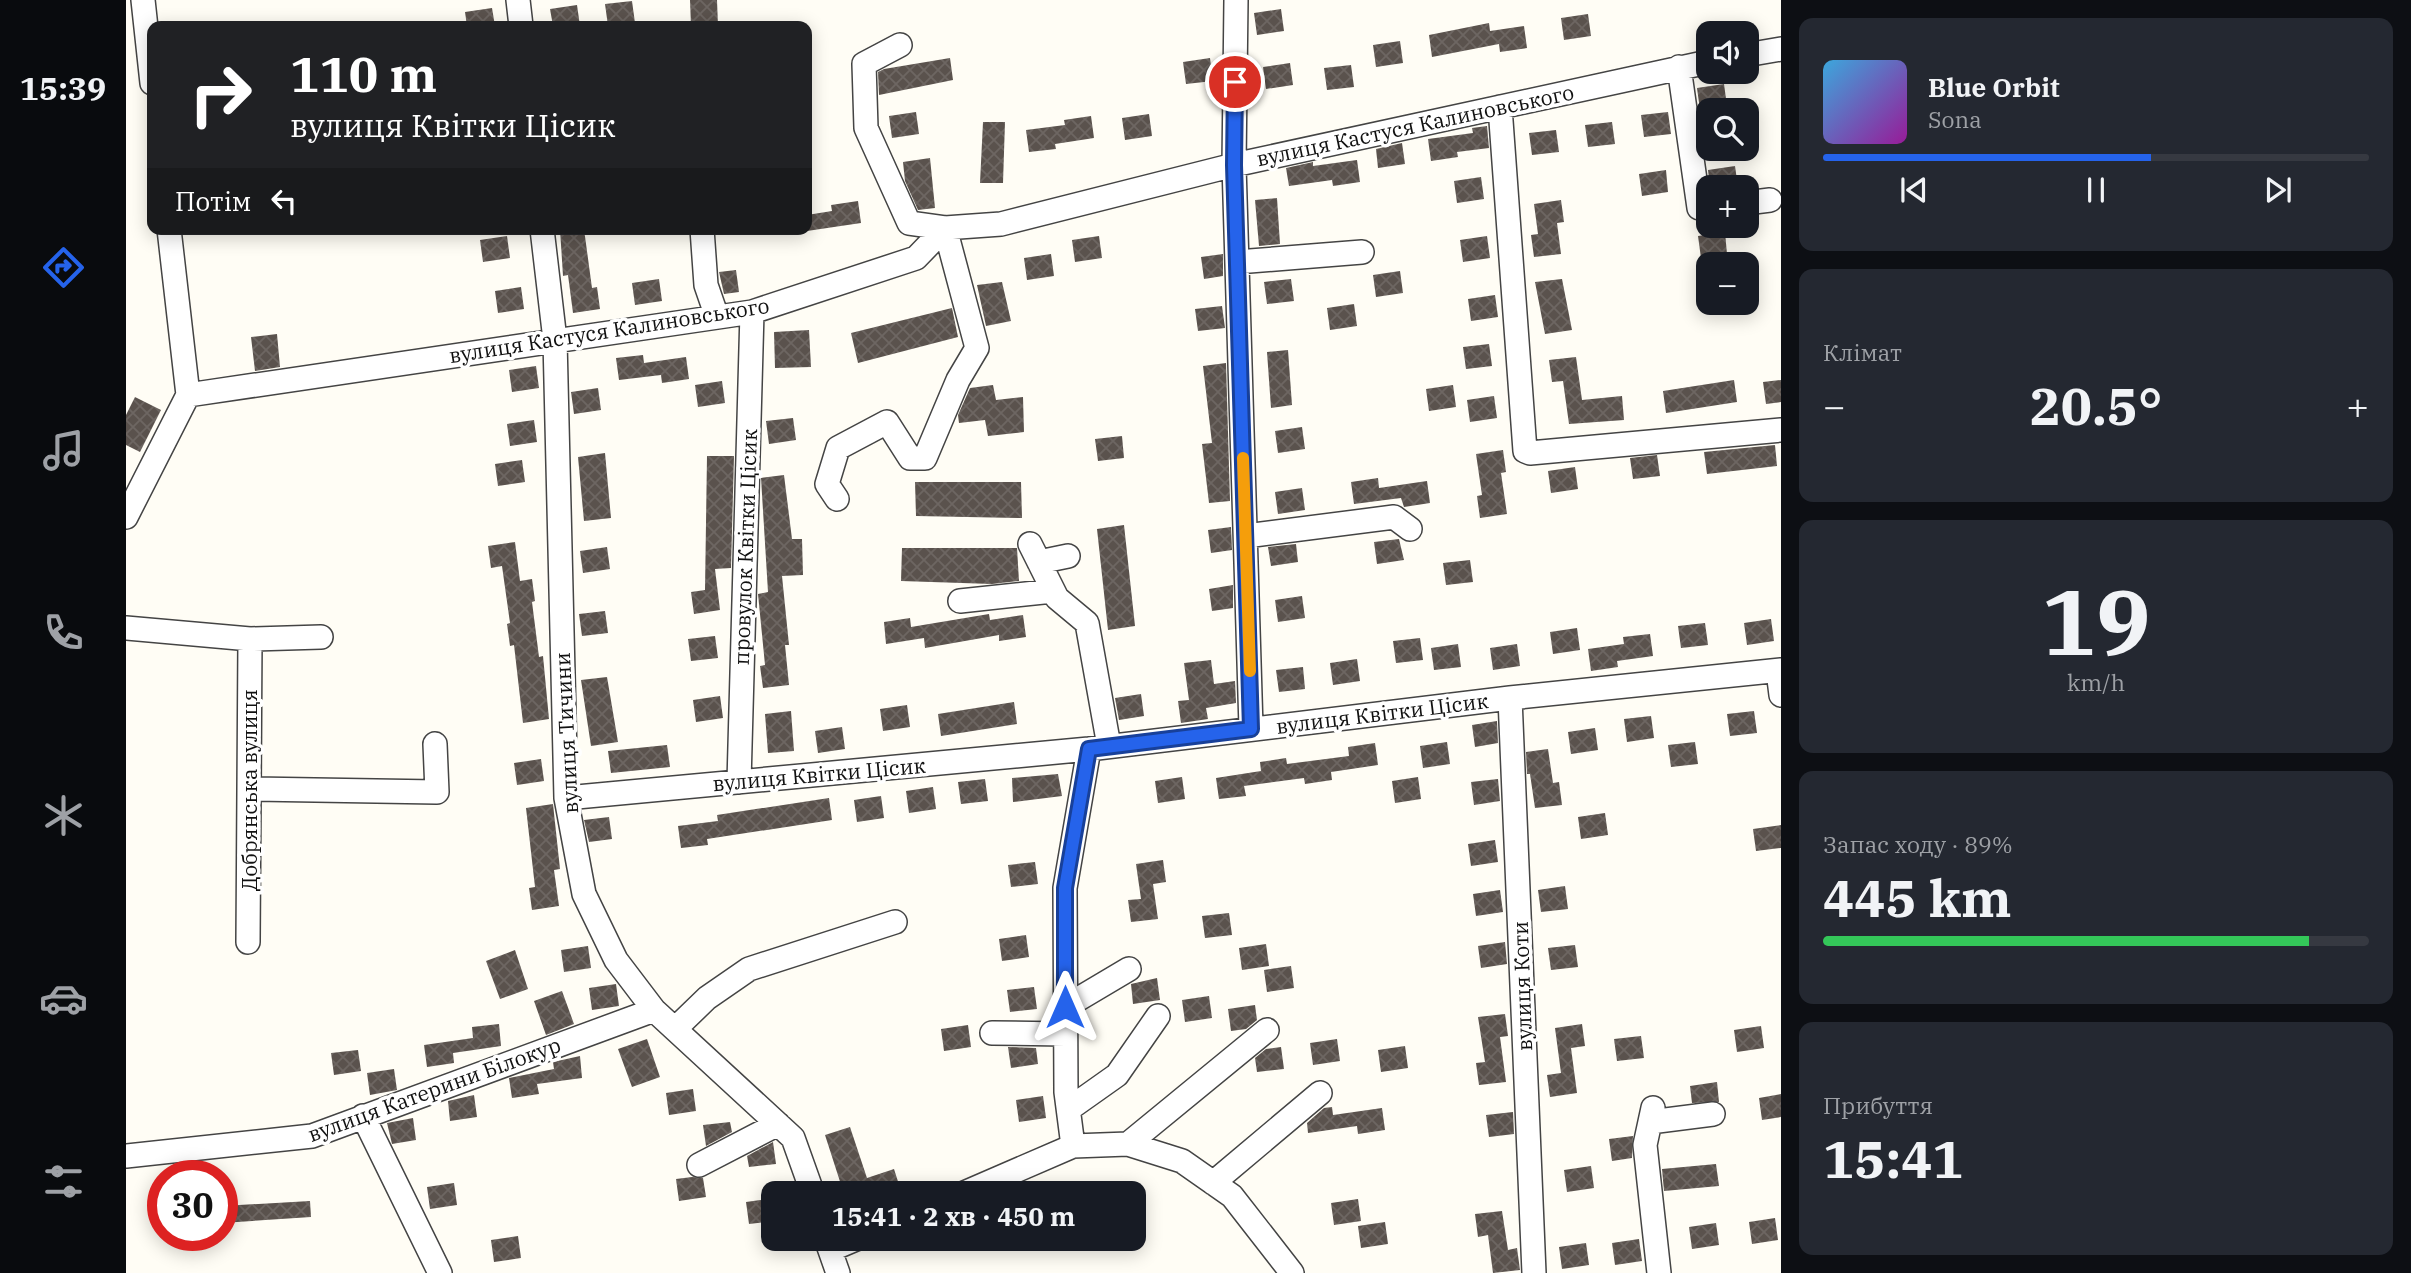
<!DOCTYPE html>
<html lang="uk">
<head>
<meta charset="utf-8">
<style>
  body { margin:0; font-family:"IBM Plex Serif",serif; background:#242831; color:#f1f3f6; height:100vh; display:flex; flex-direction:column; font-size:26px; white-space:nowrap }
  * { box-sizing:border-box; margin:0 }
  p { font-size:23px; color:#9ea1a6 }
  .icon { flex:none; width:38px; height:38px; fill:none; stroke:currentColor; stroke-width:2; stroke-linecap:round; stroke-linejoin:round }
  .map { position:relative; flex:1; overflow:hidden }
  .drawer { display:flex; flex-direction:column; gap:18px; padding:18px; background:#0d0f14; width:630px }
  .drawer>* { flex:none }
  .top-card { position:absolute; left:21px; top:21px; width:665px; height:214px; border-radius:14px; box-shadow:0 4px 18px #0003; background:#202124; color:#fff; overflow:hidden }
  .fabs { position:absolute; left:1570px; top:21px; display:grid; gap:14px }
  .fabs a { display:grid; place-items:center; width:63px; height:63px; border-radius:14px; background:#171b24; box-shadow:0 4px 18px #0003; font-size:35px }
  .speed { position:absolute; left:21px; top:1160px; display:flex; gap:14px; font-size:35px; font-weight:700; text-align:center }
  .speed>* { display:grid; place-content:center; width:91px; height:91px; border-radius:50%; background:#171b24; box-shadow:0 4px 18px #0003; line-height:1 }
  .speed .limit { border:10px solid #d22; background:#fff; color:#111 }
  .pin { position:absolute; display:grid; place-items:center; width:60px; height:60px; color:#fff; margin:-30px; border:4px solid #fff; border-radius:50%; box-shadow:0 2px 7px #0007 }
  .me { position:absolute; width:77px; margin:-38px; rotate:0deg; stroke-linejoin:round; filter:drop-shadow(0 0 5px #0008) }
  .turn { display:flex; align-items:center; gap:24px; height:147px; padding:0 28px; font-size:32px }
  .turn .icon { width:91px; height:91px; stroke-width:2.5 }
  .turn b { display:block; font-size:49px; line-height:60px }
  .then { display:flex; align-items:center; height:66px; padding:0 28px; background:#0003; gap:14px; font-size:26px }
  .big { font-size:52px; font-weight:700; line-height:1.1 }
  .drawer .card { flex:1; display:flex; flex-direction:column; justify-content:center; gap:10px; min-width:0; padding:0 24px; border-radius:14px; background:#242831 }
  .drawer .dial { align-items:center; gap:0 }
  .dial b { font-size:91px; line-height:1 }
  .song { display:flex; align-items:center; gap:21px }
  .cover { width:84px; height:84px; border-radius:10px; background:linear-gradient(135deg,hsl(200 70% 55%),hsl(300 70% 35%)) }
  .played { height:7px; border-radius:4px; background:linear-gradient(90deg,#2563eb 60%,#363941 60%) }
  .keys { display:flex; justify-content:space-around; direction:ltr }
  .heat { display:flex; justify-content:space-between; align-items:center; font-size:38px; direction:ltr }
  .charge { height:10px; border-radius:5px; background:linear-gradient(90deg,#34c759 89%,#363941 0) }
  .trip { position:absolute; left:635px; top:1181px; width:385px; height:70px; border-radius:14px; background:#171b24; box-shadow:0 4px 18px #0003; font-weight:700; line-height:70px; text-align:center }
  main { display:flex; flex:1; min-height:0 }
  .menu { display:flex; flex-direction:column; width:126px; justify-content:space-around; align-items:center; background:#090b0e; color:#9ea1a6 }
  .menu .icon { width:49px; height:49px }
  .menu .active { color:#2563eb }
  .menu b { font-size:32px; color:#f1f3f6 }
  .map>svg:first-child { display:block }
</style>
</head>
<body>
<main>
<nav class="menu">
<b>15:39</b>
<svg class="icon active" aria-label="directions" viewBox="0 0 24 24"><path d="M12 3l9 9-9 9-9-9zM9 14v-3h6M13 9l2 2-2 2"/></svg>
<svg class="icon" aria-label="music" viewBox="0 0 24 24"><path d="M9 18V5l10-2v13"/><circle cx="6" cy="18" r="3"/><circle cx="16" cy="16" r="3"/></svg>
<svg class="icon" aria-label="phone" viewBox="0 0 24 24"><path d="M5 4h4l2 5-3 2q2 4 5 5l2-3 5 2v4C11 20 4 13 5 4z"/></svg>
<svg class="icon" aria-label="climate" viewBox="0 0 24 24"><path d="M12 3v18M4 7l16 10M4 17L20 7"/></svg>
<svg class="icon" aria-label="car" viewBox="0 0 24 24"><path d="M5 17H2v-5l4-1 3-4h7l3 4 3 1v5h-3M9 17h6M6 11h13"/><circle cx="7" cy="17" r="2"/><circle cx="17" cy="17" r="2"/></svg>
<svg class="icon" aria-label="filters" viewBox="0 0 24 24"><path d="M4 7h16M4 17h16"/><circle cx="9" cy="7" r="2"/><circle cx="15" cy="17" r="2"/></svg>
</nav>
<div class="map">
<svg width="1655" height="1273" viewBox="0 0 1655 1273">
  <defs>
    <pattern id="building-cross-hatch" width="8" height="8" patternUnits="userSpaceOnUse" patternTransform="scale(1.75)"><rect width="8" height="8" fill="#5a524d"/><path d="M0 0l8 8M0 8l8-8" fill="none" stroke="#6d6662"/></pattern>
  </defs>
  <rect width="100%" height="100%" fill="#fffdf5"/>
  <path fill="url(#building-cross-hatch)" d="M564 0H591L592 26H565Z
    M506 1 509 23 482 26 479 4Z
    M451 5 454 26H427L424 9Z
    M366 8 369 26H341L339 12Z
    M1155 9 1158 31 1131 35 1128 13Z
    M1462 14 1465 36 1438 40 1435 18Z
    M1363 23 1364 31 1398 26 1401 48 1374 52 1373 44 1306 57 1303 35Z
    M1274 41 1277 63 1250 67 1247 45Z
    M824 58 827 80 753 95 752 72 758 69Z
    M1084 58 1087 81 1060 84 1057 62Z
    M1164 63 1167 85 1140 89 1137 67Z
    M1225 65 1228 87 1201 90 1198 68Z
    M1598 84 1601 106 1574 110 1571 88Z
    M790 112 793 134 766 138 763 116Z
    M1542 112 1545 134 1518 137 1515 115Z
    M1023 114 1026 136 999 140 996 118Z
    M965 116 968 138 929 144 930 149 903 152 900 130 939 125 938 120Z
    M857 122H879L877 183H854Z
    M1486 122 1489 144 1462 147 1459 125Z
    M1361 126 1363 148 1331 152 1332 157 1305 161 1302 139 1347 133 1346 128Z
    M1430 130 1433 152 1406 155 1403 133Z
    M1276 143 1279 164 1252 168 1250 149Z
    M804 158 809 208 792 210 779 181 777 162Z
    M1231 160 1234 182 1207 186 1206 180 1163 186 1160 168 1187 162V166Z
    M1609 166 1612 187H1584L1582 170Z
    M1540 170 1542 192 1516 196 1513 174Z
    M1355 177 1358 199 1331 203 1328 181Z
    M1151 198 1154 244 1133 246 1129 200Z
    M1435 200 1438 222 1431 223 1435 254 1408 257 1405 235 1412 234 1408 204Z
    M732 201 735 223 681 231V215L706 211 705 205Z
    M434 229H458L466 288 471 287 474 309 447 313 442 275 437 276Z
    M1599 232 1601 254 1575 258 1572 236Z
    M381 236 384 258 357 262 354 240Z
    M973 236 976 258 949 262 946 240Z
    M1361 236 1364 258 1337 262 1334 240Z
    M925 254 928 276 901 280 898 258Z
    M1097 254V276L1078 279 1075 257Z
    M610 270 613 292 598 294 593 272Z
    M1274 271 1277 293 1250 297 1247 275Z
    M533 279 536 301 509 305 506 283Z
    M1165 279 1168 301 1141 304 1138 282Z
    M1436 279 1446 330 1419 334 1409 282Z
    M876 282 885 321 860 326 851 285Z
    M395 287 398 309 372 313 369 291Z
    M1369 295 1372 317 1345 321 1342 299Z
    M1228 304 1231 326 1204 330 1201 308Z
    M1096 306 1099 328 1072 331 1069 309Z
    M826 308 832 337 732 363 725 333Z
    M683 330 685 367 649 368 648 332Z
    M151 334 154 367 129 371 125 337Z
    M1363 344 1366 366 1340 369 1337 347Z
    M1162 350 1166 405 1145 408 1141 352Z
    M517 355 518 363 560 357 563 379 536 383 535 375 493 380 490 358Z
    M1450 357 1456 400 1496 396 1498 420 1443 424 1437 381 1426 382 1423 360Z
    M1100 363 1104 501 1083 503 1076 444 1086 443 1077 366Z
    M410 366 413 388 386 392 383 370Z
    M1608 380 1611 402 1540 413 1537 391Z
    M1655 380V402L1640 404 1637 382Z
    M596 381 599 403 572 407 569 385Z
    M867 385 870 400 897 397 898 432 862 436 859 420 833 423 832 415 844 388Z
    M1327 385 1330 407 1303 411 1300 389Z
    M472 388 475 410 448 414 445 392Z
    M1368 396 1371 418 1344 422 1341 400Z
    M9 397 35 410 14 452 0 445V415Z
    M667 418 670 440 643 444 640 421Z
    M408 420 411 442 384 446 381 424Z
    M1176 427 1179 449 1152 453 1149 431Z
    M996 436 998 458 972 461 969 439Z
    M1649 445 1651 466 1581 474 1578 452Z
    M1377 450 1380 472 1375 473 1381 514 1354 518 1351 496 1356 495 1350 454Z
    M479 453 485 518 458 521 452 457Z
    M1531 455 1534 476 1507 479 1504 458Z
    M581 456H608L605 568 589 569 594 610 568 614 565 592 579 590Z
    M396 460 399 482 372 486 369 464Z
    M1449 467 1452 489 1425 493 1422 471Z
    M658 475 666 539H676L677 575 656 576 663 645H659L663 685 637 688 634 666 639 665 632 594 642 592 635 478Z
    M1252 478 1253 488 1301 481 1304 503 1278 507 1275 498 1228 504 1225 482Z
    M789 482H895L896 518 790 516Z
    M1176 488 1179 510 1152 514 1149 492Z
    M998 525 1009 626 982 630 971 529Z
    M1105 527 1106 550 1085 553 1082 530Z
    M1273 539 1278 560 1251 564 1248 542Z
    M389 542 394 581 406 579 409 601 406 602 413 657 417 656 423 719 397 723 388 645 384 646 381 624 384 623 376 566 365 568 362 546Z
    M1170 544 1172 562 1145 566 1142 547Z
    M481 547 484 569 457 573 454 551Z
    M776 548H891L893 581 866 584 775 581Z
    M1344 560 1347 582 1320 585 1317 563Z
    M1107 585V608L1086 611 1083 589Z
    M1176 596 1179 618 1152 622 1149 600Z
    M479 611 482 633 456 636 453 614Z
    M863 614 864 620 897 615 900 637 873 641V635L799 648 798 638 760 644 758 622 784 618 785 627Z
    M1645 619 1648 641 1621 645 1618 623Z
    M1579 623 1582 645 1555 648 1552 626Z
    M1451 628 1454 650 1427 654 1424 632Z
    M1524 634 1527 656 1491 661 1492 667 1465 671 1462 649 1498 644 1497 637Z
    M589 636 592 658 565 661 562 639Z
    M1294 638 1297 660 1270 663 1267 641Z
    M1332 644 1335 667 1308 670 1305 648Z
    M1391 644 1394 666 1367 670 1364 648Z
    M1231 659 1234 681 1207 685 1204 663Z
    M1085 660 1088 684 1109 681 1110 703 1080 708 1082 719 1055 723 1052 701 1063 700 1058 663Z
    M1177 667 1179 689 1153 692 1150 670Z
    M481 677 492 742 465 746 455 680Z
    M1015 694 1018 716 993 720 989 698Z
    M594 696 597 718 570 722 567 700Z
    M888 702 891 724 815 736 812 714Z
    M781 705 784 727 757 731 754 709Z
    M665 711 668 751 642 753 639 714Z
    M1628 711 1631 733 1604 736 1601 714Z
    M1525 716 1528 738 1501 742 1498 719Z
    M1371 721 1372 743 1349 747 1346 725Z
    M716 727 719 749 692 753 689 731Z
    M1469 728 1472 750 1445 754 1442 732Z
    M1321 742 1324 764 1297 768 1294 746Z
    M1569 742 1572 764 1545 767 1542 745Z
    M1249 743 1252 765 1205 772 1206 780 1179 784 1178 778 1118 786 1120 796 1093 799 1090 778 1135 771 1134 762 1160 758 1161 764 1223 756 1222 747Z
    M541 745 544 767 485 773 482 751Z
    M1422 749 1427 783 1433 782 1436 805 1409 808 1404 774H1401L1400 752Z
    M415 759 418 781 391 785 388 763Z
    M932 774 936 796 887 802 886 778Z
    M1056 777 1059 799 1032 803 1029 781Z
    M1292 777 1295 799 1269 803 1266 781Z
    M859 779 862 801 835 804 832 782Z
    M1372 779 1374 801 1348 805 1345 782Z
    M807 787 810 809 783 813 780 791Z
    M755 796 758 818 731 822 728 800Z
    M703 798 706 820 581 839 582 845 555 848 552 826 592 821 591 815Z
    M427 804 434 869 428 870 433 906 406 910 403 888 409 887 400 808Z
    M1479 813 1482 835 1455 839 1452 817Z
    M483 817 486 839 463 842 458 820Z
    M1655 825V848L1630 851 1627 829Z
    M1369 840 1372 862 1345 866 1342 844Z
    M1037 860 1040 882 1027 884 1032 919 1005 922 1002 900 1015 899 1010 864Z
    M909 862 912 884 885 887 882 865Z
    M1439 886 1442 909 1415 912 1412 890Z
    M1374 890 1377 912 1350 916 1347 894Z
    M1103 913 1106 935 1079 938 1076 916Z
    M900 935 903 957 876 961 873 939Z
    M1379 942 1381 964 1355 968 1352 946Z
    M1140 944 1143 966 1116 970 1113 948Z
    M1449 945 1452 967 1425 970 1422 948Z
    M462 946 465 968 438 972 435 950Z
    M389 950 402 989 374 999 360 961Z
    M1165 966 1168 988 1141 992 1138 970Z
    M1031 978 1034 1000 1007 1004 1005 984Z
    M490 984 493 1006 466 1010 463 988Z
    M908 987 911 1009 884 1012 881 990Z
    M436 991 448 1024 420 1035 408 1001Z
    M1083 996 1086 1018 1059 1022 1056 1000Z
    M1129 1005 1131 1020 1120 1029 1105 1031 1102 1009Z
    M1379 1014 1382 1036 1374 1037 1380 1082 1353 1085 1350 1063 1359 1062 1352 1017Z
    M373 1024 375 1046 327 1053 328 1063 301 1067 298 1045 347 1038 346 1027Z
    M1456 1024 1459 1046 1445 1048 1451 1093 1424 1097 1421 1075 1435 1073 1429 1028Z
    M842 1025 845 1047 818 1051 815 1029Z
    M1635 1026 1638 1048 1611 1052 1608 1030Z
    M1515 1036 1518 1058 1491 1061 1488 1039Z
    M521 1039 534 1077 506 1087 492 1049Z
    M1211 1039 1214 1061 1187 1065 1184 1043Z
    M1279 1046 1282 1068 1255 1072 1252 1050Z
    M882 1047 910 1048 912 1064 885 1068Z
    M1155 1047 1158 1069 1131 1072 1129 1058 1140 1049Z
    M232 1050 235 1071 208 1075 205 1053Z
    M454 1056 456 1078 411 1084 413 1094 386 1098 383 1078 428 1069 427 1062Z
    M268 1069 271 1090 244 1095 241 1073Z
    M1591 1082 1593 1102 1566 1103 1564 1086Z
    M567 1089 570 1111 543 1115 540 1093Z
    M1655 1094V1117L1636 1120 1633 1098Z
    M348 1095 351 1117 324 1121 322 1101Z
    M917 1096 920 1118 893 1122 890 1100Z
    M1206 1107 1207 1115 1256 1108 1259 1130 1232 1134 1231 1126 1182 1133 1181 1123 1198 1108Z
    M1387 1112 1388 1134 1363 1137 1360 1115Z
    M287 1118 290 1140 266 1144 261 1123Z
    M604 1122 606 1132 580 1146 577 1125Z
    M724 1127 741 1178 768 1169 776 1194H718L699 1135Z
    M1507 1136 1506 1158 1486 1161 1483 1139Z
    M647 1142 650 1164 623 1167 621 1156Z
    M1590 1164 1593 1186 1538 1191 1536 1169Z
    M1465 1166 1468 1188 1441 1192 1438 1170Z
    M566 1177 577 1178 580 1197 553 1201 550 1179Z
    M328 1183 331 1205 304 1209 301 1187Z
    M648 1198V1221L623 1224 620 1202Z
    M1232 1199 1235 1221 1208 1225 1205 1203Z
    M184 1201 185 1217 96 1223V1206Z
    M1376 1211 1382 1250 1391 1248 1394 1270 1367 1273 1362 1235 1352 1237 1349 1214Z
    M1649 1218 1652 1240 1626 1244 1623 1222Z
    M1259 1222 1262 1244 1235 1248 1232 1226Z
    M1590 1223 1593 1245 1566 1249 1563 1227Z
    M392 1236 395 1258 368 1262 365 1240Z
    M1513 1239 1516 1261 1489 1265 1486 1243Z
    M1460 1243 1463 1265 1436 1269 1433 1247Z"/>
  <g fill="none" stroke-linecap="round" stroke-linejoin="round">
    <g stroke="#444" stroke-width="26">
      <path id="minor" d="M17 0 26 83
        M392 0 395 26
        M1110 0 1108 165 1125 728
        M1620 55 1655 49
        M1553 67 1573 208 1582 207
        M1374 107 1399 451 1404 453 1655 430
        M1620 203 1644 200
        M416 229 429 340 440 798 458 894 490 960 528 1010 667 1138 687 1194
        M576 229 580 285 591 317
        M1111 262 1236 252
        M62 395 626 312 790 258 819 228 875 224 1108 165 1582 62
        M711 499 701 484 712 448 761 422 784 458H799L832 380 851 348 819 228 783 223 740 128 738 64 774 45
        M0 517 62 395 43 229
        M1120 536 1268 517 1284 529
        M904 544 931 598 961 623 983 746
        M913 562 942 556
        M834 601 927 591
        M0 628 124 639 195 637
        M1652 671 1655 695
        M1384 698 1408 1273
        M613 782 626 312
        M123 789 311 792 309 744
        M440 798 963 749 1384 698 1655 670
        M122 942 124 639
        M939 1007 1003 969
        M549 1029 581 998 623 969 769 922
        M866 1033 939 1034
        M1527 1108 1519 1145 1533 1273
        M943 1109 991 1075 1032 1016
        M237 1116 314 1273
        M1524 1122 1587 1114
        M1002 1144 1141 1030
        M947 1146 1002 1144 1056 1161 1106 1196 1166 1273
        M0 1156 186 1136 528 1010
        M573 1165 652 1124
        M1087 1183 1194 1093
        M836 1194 947 1146 940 1092 939 888 963 749
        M700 1239 712 1273
        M704 1250 730 1239"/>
    </g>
    <use href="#minor" stroke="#fff" stroke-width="23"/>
  </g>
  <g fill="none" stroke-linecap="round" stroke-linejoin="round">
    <g stroke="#184099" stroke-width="18">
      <path id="route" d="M939 1007V888L963 749 1125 729 1108 165 1109 82"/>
    </g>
    <use href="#route" stroke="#2563eb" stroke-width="12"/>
    <path stroke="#f59e0b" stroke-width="12" d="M1117 458 1124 671"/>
  </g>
  <g text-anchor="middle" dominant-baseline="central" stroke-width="7" stroke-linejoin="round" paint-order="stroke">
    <g font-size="21" fill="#111" stroke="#fff">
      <text transform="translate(1289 125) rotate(-12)">вулиця Кастуся Калиновського</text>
      <text transform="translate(483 330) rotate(-9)">вулиця Кастуся Калиновського</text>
      <text transform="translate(619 547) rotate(-88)">провулок Квітки Цісик</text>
      <text transform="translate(1256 713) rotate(-7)">вулиця Квітки Цісик</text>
      <text transform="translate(440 733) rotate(-93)">вулиця Тичини</text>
      <text transform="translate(693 774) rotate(-5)">вулиця Квітки Цісик</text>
      <text transform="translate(123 790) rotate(-90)">Добрянська вулиця</text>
      <text transform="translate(1396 986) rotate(-92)">вулиця Коти</text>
      <text transform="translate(308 1089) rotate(-20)">вулиця Катерини Білокур</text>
    </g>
  </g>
</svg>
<div class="fabs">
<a><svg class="icon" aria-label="sound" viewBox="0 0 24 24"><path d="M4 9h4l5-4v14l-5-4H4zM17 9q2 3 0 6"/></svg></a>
<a><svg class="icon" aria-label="search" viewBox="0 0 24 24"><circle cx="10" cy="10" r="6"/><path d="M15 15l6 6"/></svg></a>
<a>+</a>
<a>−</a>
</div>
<div class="speed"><div class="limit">30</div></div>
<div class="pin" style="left:1109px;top:82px;background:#d93025"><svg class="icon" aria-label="arrive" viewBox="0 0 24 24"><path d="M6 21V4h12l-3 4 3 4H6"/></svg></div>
<svg class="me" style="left:939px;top:1007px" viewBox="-20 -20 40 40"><path d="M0-17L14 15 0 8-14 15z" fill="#2563eb" stroke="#fff" stroke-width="4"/></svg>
<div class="trip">15:41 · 2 хв · 450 m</div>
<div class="top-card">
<div class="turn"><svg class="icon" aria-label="right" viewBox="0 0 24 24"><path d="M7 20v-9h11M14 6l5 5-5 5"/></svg><div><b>110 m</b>вулиця Квітки Цісик</div></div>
<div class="then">Потім<svg class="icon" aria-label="left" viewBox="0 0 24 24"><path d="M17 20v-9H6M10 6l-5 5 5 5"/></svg></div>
</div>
</div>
<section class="drawer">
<div class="card">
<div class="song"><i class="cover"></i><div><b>Blue Orbit</b><p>Sona</p></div></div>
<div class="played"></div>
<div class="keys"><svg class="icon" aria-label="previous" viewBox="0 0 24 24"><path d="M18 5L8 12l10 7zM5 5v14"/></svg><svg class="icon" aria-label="pause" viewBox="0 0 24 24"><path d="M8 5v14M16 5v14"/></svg><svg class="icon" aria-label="next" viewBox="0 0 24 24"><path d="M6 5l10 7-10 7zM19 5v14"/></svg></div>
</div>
<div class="card"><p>Клімат</p>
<div class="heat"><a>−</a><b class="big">20.5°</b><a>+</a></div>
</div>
<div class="card dial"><b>19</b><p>km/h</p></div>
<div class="card"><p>Запас ходу · 89%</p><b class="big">445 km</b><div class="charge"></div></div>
<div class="card"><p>Прибуття</p><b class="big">15:41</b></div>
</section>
</main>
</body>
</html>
